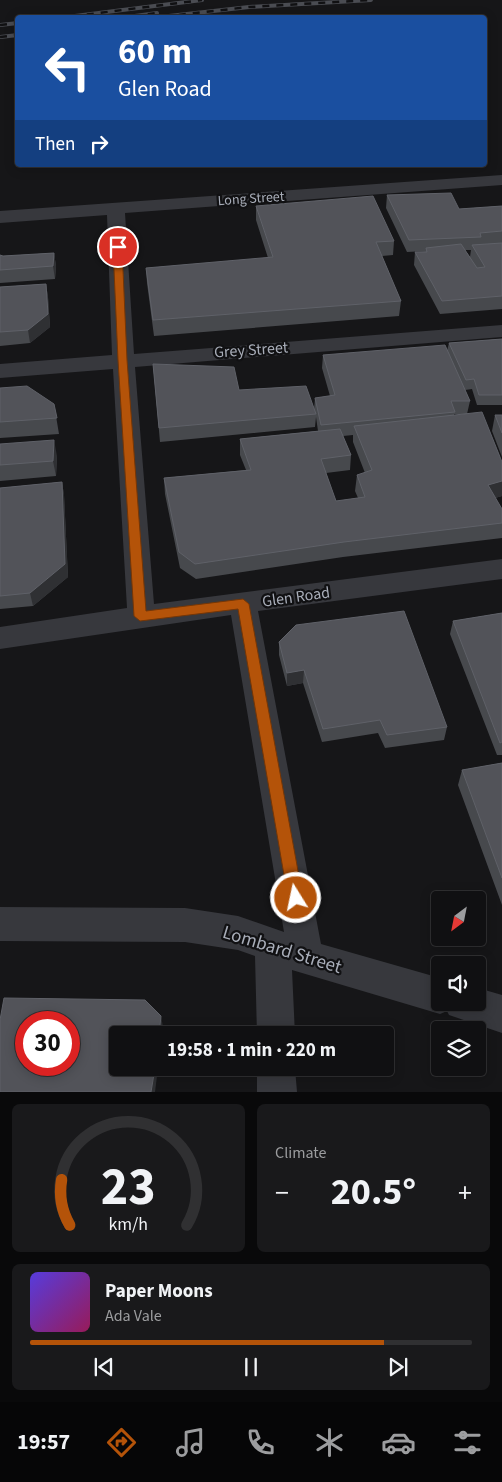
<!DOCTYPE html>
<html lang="en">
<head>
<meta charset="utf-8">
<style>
  body { margin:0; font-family:"Source Sans 3",sans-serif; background:#19191b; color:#f1f3f6; height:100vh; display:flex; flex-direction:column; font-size:19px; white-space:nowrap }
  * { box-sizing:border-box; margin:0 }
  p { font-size:16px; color:#9c9d9f }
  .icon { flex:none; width:28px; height:28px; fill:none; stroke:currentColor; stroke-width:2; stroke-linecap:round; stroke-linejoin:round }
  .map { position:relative; height:1092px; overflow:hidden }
  .drawer { display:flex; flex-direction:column; gap:12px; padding:12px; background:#09090a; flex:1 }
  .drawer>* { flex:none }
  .top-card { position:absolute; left:15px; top:15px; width:472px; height:152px; border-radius:5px; box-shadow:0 2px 12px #0003,0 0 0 1px #303032; background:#1a4fa0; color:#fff; overflow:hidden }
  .needle { width:32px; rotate:212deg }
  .controls { position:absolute; left:431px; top:891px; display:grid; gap:10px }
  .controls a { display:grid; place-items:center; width:55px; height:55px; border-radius:5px; background:#101012; box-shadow:0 2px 12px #0003,0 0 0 1px #303032; font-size:25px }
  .speed { position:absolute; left:15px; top:1011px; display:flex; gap:10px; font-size:25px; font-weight:700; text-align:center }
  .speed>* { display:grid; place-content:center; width:65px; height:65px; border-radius:50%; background:#101012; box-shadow:0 2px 12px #0003,0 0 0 1px #303032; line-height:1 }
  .speed .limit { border:8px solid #d22; background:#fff; color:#111 }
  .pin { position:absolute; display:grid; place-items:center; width:42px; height:42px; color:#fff; margin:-21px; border:2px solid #fff; border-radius:50%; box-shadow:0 1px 5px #0007 }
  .me { position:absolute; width:55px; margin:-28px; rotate:350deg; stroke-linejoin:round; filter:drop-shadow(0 0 4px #0008) }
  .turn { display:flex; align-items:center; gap:18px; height:105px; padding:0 20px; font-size:22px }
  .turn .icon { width:65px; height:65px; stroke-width:2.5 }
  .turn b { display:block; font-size:35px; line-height:42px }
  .then { display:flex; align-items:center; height:48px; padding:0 20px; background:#0003; gap:10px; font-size:19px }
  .big { font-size:38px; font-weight:700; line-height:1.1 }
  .drawer .widget { flex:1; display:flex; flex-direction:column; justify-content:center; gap:8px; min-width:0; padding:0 18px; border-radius:8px; background:#19191b }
  .drawer .dial { align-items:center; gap:0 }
  .dial svg { height:130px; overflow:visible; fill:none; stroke:#303032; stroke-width:7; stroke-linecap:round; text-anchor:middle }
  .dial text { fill:#f1f3f6; stroke:none }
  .song { display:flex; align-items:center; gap:15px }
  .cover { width:60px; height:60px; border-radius:8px; background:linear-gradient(135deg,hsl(250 70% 55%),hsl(330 70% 35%)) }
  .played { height:5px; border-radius:2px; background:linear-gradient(90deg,#b45309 80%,#303032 80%) }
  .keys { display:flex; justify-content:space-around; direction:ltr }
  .heat { display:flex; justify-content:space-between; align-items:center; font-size:28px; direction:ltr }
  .drawer .tiles { flex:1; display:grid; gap:12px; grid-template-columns:1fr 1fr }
  .widget:last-child { grid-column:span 2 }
  .trip { position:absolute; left:109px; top:1026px; width:285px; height:50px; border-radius:5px; background:#101012; box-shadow:0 2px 12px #0003,0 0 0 1px #303032; font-weight:700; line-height:50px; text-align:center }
  .tab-bar { display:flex; height:80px; justify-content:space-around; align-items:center; background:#060607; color:#9c9d9f }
  .tab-bar .icon { width:35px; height:35px }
  .tab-bar .active { color:#b45309 }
  .tab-bar b { font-size:22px; color:#f1f3f6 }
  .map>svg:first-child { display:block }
</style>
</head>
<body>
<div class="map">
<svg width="502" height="1092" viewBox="0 0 502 1092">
  <rect width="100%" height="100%" fill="#161618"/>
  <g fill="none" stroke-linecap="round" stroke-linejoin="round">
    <path fill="#37383d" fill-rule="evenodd" d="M502 175V185L125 213 134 354 502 325V337L135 367 154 604 502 559V579L258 611 321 944 440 978V1002H478V988L502 995V1033L449 1015 447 1011 440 1014 292 970 295 1035H257L255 956 238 950 185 942 0 941V907L185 908 238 916 284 932 231 615 0 649V627L127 608 113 369 0 378V364L112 355 107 215 0 223V211Z
      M257 1068H295L297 1092H257Z"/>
    <g stroke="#4a4c52" stroke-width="4">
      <path id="rail" d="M59 18 202 0
        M120 18 157 13
        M151 18 249 7 371 0
        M0 25 18 23
        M0 37 18 35"/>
    </g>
    <use href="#rail" stroke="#111113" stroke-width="2.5" stroke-dasharray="7" stroke-linecap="butt"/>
  </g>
  <path fill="#47494d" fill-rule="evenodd" d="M387 195 459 209 502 206V309L440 314 414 265 415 252 426 251 407 252 386 208ZM465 250H471L470 257Z
    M256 206 394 241 393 255 382 256 401 301 399 316 154 336 147 283 146 268 268 258 256 220Z
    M54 253 56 266 55 279 0 283V255L3 256Z
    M46 284 48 297 50 327 30 343 0 346V287Z
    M502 339V405H477L472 389 465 390 470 401 467 414H454V416L502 462V496L495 498 502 509V538L343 557 196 579 180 568 165 494 164 478 246 470 240 455V439L318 431 316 417 315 427 160 442 153 364 239 390 314 410 315 398 330 396 322 368 323 355 447 351 449 343ZM353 435V442L365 473 357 475 355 491 358 498 336 501 326 473 350 470 351 455 343 436Z
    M0 388 54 404 59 434 0 438Z
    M495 415H502V457L492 431Z
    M0 444 57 456 56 476 0 481Z
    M62 482 64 495 68 577 33 606 0 609V488Z
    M502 613V755H497L450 634 453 621Z
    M279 642 447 727 444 740 385 748 378 733 322 742 303 683 287 686 279 655Z
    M502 763V905L458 785 462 770Z"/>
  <path fill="#2f3033" d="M54 253 56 266 55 279 53 266Z
    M46 284 48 297 50 327 30 343 28 330Z
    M54 440 57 456 56 476 53 461Z
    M502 481V496L484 501 488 485Z
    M62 482 64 495 68 577 33 606 30 593Z
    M304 670 303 683 287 686V673Z
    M161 1016 163 1027 162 1035H159Z
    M155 1068H158L155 1092H151Z"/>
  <path fill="#525359" stroke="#5f6168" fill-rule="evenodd" d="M451 193 459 209 502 206V231L480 233 481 237 409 240 387 195Z
    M373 196 394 241 376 242 401 301 153 320 146 268 273 257 256 206Z
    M502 243V296L442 301 415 252H427L426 248 461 244 477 268 485 267 472 245Z
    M54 253 53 266 0 270V255L3 256Z
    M46 284 48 314 28 330 0 332V287Z
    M502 339V395H479L474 379 466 380 449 343Z
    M445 345 470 401H451L455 412 321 425 315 398 335 395 323 355Z
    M153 364 234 367 239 390 306 386 316 414 159 428Z
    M27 386 54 404 57 418 0 422V388Z
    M482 412 502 462V481L488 485 502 509V523L344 542 195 564 179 552 164 478 251 470 240 439 340 429 351 455 321 459 336 501 365 497 357 475 372 470 354 426Z
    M495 415H502V433Z
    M54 440 53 461 0 465V444Z
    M62 482 65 564 30 593 0 596V488Z
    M404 611 447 727 387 735 380 720 323 729 304 670 287 673 279 642 296 625Z
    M502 613V742L500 743 453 621Z
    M502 763V878L462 770Z
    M4 998 145 1000 161 1016 159 1035H118V1068H155L151 1092H0V1020ZM26 1022H69V1065H26Z"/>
  <path fill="#b45309" stroke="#753606" d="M118 244 122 247 127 360 146 611 243 599 249 604 303 898 301 903 296 906 290 903 288 898 238 609 140 621 134 616 118 360 113 247Z"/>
  <g text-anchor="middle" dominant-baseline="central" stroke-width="4.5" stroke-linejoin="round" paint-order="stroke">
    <g font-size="14" fill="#a8adb8" stroke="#111113">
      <text transform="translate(251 199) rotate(-4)">Long Street</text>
    </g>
    <g font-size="16" fill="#a8adb8" stroke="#111113">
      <text transform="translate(251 350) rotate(-4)">Grey Street</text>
      <text transform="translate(296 597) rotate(-8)">Glen Road</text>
    </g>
    <g font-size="19" fill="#a8adb8" stroke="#111113">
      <text transform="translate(282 950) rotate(17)">Lombard Street</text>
    </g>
  </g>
</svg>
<div class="controls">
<a><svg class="needle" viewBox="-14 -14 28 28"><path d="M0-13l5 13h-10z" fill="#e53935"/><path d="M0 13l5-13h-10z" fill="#9c9d9f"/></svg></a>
<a><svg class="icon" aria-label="sound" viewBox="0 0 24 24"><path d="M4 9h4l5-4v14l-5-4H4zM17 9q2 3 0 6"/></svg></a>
<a><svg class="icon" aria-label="layers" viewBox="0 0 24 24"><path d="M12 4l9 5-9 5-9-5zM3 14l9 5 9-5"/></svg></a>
</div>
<div class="speed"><div class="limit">30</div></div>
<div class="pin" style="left:118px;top:247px;background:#d93025"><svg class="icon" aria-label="arrive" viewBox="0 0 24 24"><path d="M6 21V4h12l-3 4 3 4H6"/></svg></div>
<svg class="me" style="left:296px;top:898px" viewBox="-20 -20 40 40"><circle r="17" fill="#b45309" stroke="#fff" stroke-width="3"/><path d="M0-11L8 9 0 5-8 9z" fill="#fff"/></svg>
<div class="trip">19:58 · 1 min · 220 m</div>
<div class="top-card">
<div class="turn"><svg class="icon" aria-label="left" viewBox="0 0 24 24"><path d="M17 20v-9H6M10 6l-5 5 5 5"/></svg><div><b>60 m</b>Glen Road</div></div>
<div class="then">Then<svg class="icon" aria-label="right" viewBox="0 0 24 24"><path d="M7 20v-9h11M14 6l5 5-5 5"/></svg></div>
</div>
</div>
<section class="drawer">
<div class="tiles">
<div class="widget dial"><svg viewBox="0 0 100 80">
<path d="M14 69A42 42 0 1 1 86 69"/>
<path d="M14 69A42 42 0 0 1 9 41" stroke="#b45309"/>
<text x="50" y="56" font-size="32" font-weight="700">23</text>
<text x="50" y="72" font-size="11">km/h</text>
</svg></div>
<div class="widget"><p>Climate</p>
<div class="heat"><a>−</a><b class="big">20.5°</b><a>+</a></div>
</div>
<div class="widget">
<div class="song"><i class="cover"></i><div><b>Paper Moons</b><p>Ada Vale</p></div></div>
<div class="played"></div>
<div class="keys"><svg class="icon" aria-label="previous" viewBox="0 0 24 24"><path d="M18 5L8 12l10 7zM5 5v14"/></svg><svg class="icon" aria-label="pause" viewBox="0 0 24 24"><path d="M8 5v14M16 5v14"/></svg><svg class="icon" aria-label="next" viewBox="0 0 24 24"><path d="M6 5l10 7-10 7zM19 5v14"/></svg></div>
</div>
</div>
</section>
<nav class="tab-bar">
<b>19:57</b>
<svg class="icon active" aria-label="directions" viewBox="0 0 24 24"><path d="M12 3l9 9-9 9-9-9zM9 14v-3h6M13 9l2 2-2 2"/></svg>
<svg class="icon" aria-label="music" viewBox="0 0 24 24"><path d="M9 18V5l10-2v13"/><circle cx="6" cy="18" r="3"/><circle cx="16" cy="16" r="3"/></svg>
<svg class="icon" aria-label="phone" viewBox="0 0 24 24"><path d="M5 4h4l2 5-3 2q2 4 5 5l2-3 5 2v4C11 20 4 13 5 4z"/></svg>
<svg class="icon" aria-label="climate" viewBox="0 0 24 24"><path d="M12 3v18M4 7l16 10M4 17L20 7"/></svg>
<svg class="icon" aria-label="car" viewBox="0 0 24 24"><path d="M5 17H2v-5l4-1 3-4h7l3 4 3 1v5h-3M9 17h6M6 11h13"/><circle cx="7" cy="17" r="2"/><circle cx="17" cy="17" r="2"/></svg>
<svg class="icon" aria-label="filters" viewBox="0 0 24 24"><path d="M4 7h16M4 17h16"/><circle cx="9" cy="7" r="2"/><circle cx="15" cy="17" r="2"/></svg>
</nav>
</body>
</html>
